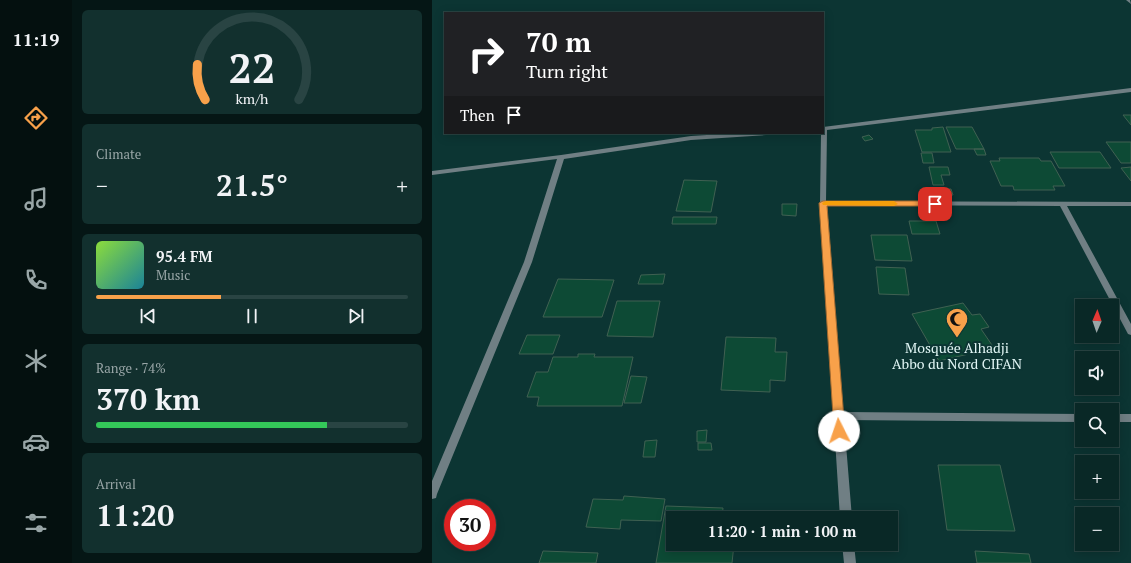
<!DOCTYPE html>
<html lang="en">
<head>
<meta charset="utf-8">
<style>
  body { margin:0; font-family:"PT Serif",serif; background:#12302e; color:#f1f3f6; height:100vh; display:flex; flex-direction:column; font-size:15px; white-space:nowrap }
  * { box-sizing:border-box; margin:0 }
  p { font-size:13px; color:#99a6a7 }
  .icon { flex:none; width:22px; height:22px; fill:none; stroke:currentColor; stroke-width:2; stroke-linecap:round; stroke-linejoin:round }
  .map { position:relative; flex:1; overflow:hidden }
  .drawer { display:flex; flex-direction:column; gap:10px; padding:10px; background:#051615; width:360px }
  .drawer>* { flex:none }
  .hud { position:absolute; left:12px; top:12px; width:380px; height:122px; border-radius:0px; box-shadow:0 2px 10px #0003,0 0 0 1px #294443; background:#202124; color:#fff; overflow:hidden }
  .needle { width:26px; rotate:2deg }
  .fabs { position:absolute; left:643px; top:299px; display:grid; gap:8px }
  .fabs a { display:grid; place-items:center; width:44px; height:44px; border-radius:0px; background:#092826; box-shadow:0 2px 10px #0003,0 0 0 1px #294443; font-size:20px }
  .speed { position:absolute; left:12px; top:499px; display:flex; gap:8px; font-size:20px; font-weight:700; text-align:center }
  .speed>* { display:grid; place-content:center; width:52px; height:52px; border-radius:50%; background:#092826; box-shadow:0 2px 10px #0003,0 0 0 1px #294443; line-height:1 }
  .speed .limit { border:6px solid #d22; background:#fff; color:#111 }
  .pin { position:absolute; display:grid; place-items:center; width:34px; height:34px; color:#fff; margin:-17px; border-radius:8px; box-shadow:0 2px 6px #0006 }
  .me { position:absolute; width:44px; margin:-22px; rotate:356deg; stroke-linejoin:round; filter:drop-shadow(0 0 3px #0008) }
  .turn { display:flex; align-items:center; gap:14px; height:84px; padding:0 16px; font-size:18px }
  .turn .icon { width:52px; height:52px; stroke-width:2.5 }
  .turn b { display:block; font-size:28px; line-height:34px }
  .then { display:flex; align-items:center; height:38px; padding:0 16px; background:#0003; gap:8px; font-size:15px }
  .big { font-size:30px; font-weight:600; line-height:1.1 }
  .drawer .widget { flex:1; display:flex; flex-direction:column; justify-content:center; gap:6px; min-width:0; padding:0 14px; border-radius:6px; background:#12302e }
  .drawer .dial { align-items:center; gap:0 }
  .dial svg { height:104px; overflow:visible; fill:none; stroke:#294443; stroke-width:7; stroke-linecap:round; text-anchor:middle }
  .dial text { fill:#f1f3f6; stroke:none }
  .song { display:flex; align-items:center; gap:12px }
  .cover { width:48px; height:48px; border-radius:6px; background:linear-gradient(135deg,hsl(90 70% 55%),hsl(190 70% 35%)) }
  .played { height:4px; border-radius:2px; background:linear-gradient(90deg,#f8a14a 40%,#294443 40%) }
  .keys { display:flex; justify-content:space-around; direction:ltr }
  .heat { display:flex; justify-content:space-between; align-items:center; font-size:22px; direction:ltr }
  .charge { height:6px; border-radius:3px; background:linear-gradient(90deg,#34c759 74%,#294443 0) }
  .trip { position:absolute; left:234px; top:511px; width:232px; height:40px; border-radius:0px; background:#092826; box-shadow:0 2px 10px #0003,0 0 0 1px #294443; font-weight:600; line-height:40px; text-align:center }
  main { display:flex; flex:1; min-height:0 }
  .tabs { display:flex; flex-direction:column; width:72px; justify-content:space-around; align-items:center; background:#04100f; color:#99a6a7 }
  .tabs .icon { width:28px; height:28px }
  .tabs .current { color:#f8a14a }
  .tabs b { font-size:18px; color:#f1f3f6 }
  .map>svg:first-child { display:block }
</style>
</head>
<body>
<main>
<nav class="tabs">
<b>11:19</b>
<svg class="icon current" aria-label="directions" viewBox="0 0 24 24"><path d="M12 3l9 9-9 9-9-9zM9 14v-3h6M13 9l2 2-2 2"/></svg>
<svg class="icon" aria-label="music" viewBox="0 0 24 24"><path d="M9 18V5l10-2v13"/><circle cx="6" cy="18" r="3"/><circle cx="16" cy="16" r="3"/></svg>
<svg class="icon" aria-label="phone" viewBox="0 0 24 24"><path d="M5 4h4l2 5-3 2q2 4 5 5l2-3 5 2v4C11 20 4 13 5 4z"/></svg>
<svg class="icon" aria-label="climate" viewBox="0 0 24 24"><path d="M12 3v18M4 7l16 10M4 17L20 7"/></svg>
<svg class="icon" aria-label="car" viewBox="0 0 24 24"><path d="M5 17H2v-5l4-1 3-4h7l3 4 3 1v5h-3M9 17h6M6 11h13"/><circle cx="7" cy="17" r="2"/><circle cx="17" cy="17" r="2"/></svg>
<svg class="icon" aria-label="filters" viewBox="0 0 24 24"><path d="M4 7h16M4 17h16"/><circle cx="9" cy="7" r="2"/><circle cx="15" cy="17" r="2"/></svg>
</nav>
<section class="drawer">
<div class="widget dial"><svg viewBox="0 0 100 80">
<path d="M14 69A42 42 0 1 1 86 69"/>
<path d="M14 69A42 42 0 0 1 8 42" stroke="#f8a14a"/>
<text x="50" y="56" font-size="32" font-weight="700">22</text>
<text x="50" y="72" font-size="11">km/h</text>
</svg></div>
<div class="widget"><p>Climate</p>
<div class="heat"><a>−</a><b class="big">21.5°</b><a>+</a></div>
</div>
<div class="widget">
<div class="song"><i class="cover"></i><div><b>95.4 FM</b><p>Music</p></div></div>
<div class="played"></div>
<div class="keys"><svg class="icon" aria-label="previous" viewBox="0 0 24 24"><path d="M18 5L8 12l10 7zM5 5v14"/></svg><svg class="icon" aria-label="pause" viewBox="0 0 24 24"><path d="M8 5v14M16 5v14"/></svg><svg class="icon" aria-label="next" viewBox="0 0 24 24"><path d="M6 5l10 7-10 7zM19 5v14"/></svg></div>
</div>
<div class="widget"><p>Range · 74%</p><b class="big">370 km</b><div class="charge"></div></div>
<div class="widget"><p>Arrival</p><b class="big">11:20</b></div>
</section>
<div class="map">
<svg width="699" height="563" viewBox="0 0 699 563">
  <rect width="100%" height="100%" fill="#0c3533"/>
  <path fill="#0d4a35" stroke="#406152" d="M691 115H699V125Z
    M511 127 519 152H490L483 130H500V128Z
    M514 127H540L552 149H524Z
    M437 135 441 139 433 141 430 137Z
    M674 142H699V163H689Z
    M542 149H552L554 155H545Z
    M618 152H668L679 168H627Z
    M489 153H500L502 163H491Z
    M567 158H607L609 161H619L633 186H621L623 190H582L581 186H569L558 161H568Z
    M497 167H516L518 175H509L512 185H501Z
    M699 167V181L689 168Z
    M252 180 285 181 279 212 244 211Z
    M503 189H519L521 195H505Z
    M350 204H365L364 216 350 215Z
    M241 217H285L284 224H240Z
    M477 221H504L508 234H480Z
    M439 235H475L480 261 443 260Z
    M444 267 473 268 477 295 447 294Z
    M233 274 231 284H206L209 275Z
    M126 279 182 280 170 317H111Z
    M185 301H228L221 337 175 336Z
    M531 303 540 315 548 314 557 327 549 329 562 348 507 361 480 314Z
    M95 335H128L121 354H87Z
    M294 337 344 338 343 352H355L353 381 338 380V392L289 390Z
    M146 354H163L162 357H201L190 406H105L107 397H95L104 372H116L121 357H146Z
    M199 376 215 377 209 403H192Z
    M275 430 274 442H265V431Z
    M225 440 223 457H211L213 441Z
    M266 443H279L280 450H266Z
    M506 465H568L583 531 515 530Z
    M192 496 233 499 229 521 189 520 188 529 154 527 161 499 191 500Z
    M234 506 291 508 290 518H241V544H302L300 563H224Z
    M111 551 166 553 164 563H107Z
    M543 551 597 554 599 563H545Z"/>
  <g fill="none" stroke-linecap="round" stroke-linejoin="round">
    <path fill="#707f84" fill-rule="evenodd" d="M694 0H698L699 4Z
      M699 88V92L395 130 394 201 699 202V206H635L699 324V335L696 334 628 206 395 205 411 412 650 414V422L412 420 420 518H408L388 203 389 133H391V127Z
      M307 133H337L334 135 259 140 132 159 100 262 5 494 4 498 0 499V481L92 262 125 159 0 175V171L129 155 259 136Z
      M680 414H699V422H680Z
      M410 544H422L424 563H412Z"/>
  </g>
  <path fill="#f8a14a" stroke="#a16930" d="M391 201H503L507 204 503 206H395L413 431 411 434 407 436 403 434 402 431 387 203Z"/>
  <path fill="#f59e0b" d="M394 201H462L466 204 462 206 391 205 390 203Z"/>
  <defs>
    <g id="mosque-pin" transform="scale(1.15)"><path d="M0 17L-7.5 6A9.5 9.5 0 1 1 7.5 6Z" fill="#f8a14a" stroke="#0c3533"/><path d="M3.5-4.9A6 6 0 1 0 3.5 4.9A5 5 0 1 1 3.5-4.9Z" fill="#111"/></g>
  </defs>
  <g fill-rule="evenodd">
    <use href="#mosque-pin" x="525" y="319"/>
  </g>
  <g text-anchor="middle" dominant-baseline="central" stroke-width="4" stroke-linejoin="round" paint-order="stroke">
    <g font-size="14" fill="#e1f6f5" stroke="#0c3533">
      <text x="525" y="347">Mosquée Alhadji<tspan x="525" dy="16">Abbo du Nord CIFAN</tspan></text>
    </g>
  </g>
</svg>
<div class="fabs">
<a><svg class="needle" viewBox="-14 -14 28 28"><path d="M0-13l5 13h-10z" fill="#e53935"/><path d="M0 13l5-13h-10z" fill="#99a6a7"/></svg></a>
<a><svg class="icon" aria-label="sound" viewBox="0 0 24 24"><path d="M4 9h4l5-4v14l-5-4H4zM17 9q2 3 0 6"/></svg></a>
<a><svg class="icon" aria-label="search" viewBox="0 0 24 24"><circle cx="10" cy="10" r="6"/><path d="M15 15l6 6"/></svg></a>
<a>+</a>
<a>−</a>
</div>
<div class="speed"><div class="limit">30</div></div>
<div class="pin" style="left:503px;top:204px;background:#d93025"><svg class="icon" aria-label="arrive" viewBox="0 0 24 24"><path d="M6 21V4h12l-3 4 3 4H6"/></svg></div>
<svg class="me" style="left:407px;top:431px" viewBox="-20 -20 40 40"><circle r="19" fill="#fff"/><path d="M0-13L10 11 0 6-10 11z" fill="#f8a14a"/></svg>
<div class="trip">11:20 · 1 min · 100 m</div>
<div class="hud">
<div class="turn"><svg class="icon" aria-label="right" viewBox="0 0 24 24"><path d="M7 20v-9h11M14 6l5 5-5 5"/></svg><div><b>70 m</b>Turn right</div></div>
<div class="then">Then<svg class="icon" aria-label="arrive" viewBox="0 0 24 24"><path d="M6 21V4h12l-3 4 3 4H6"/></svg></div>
</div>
</div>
</main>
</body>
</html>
